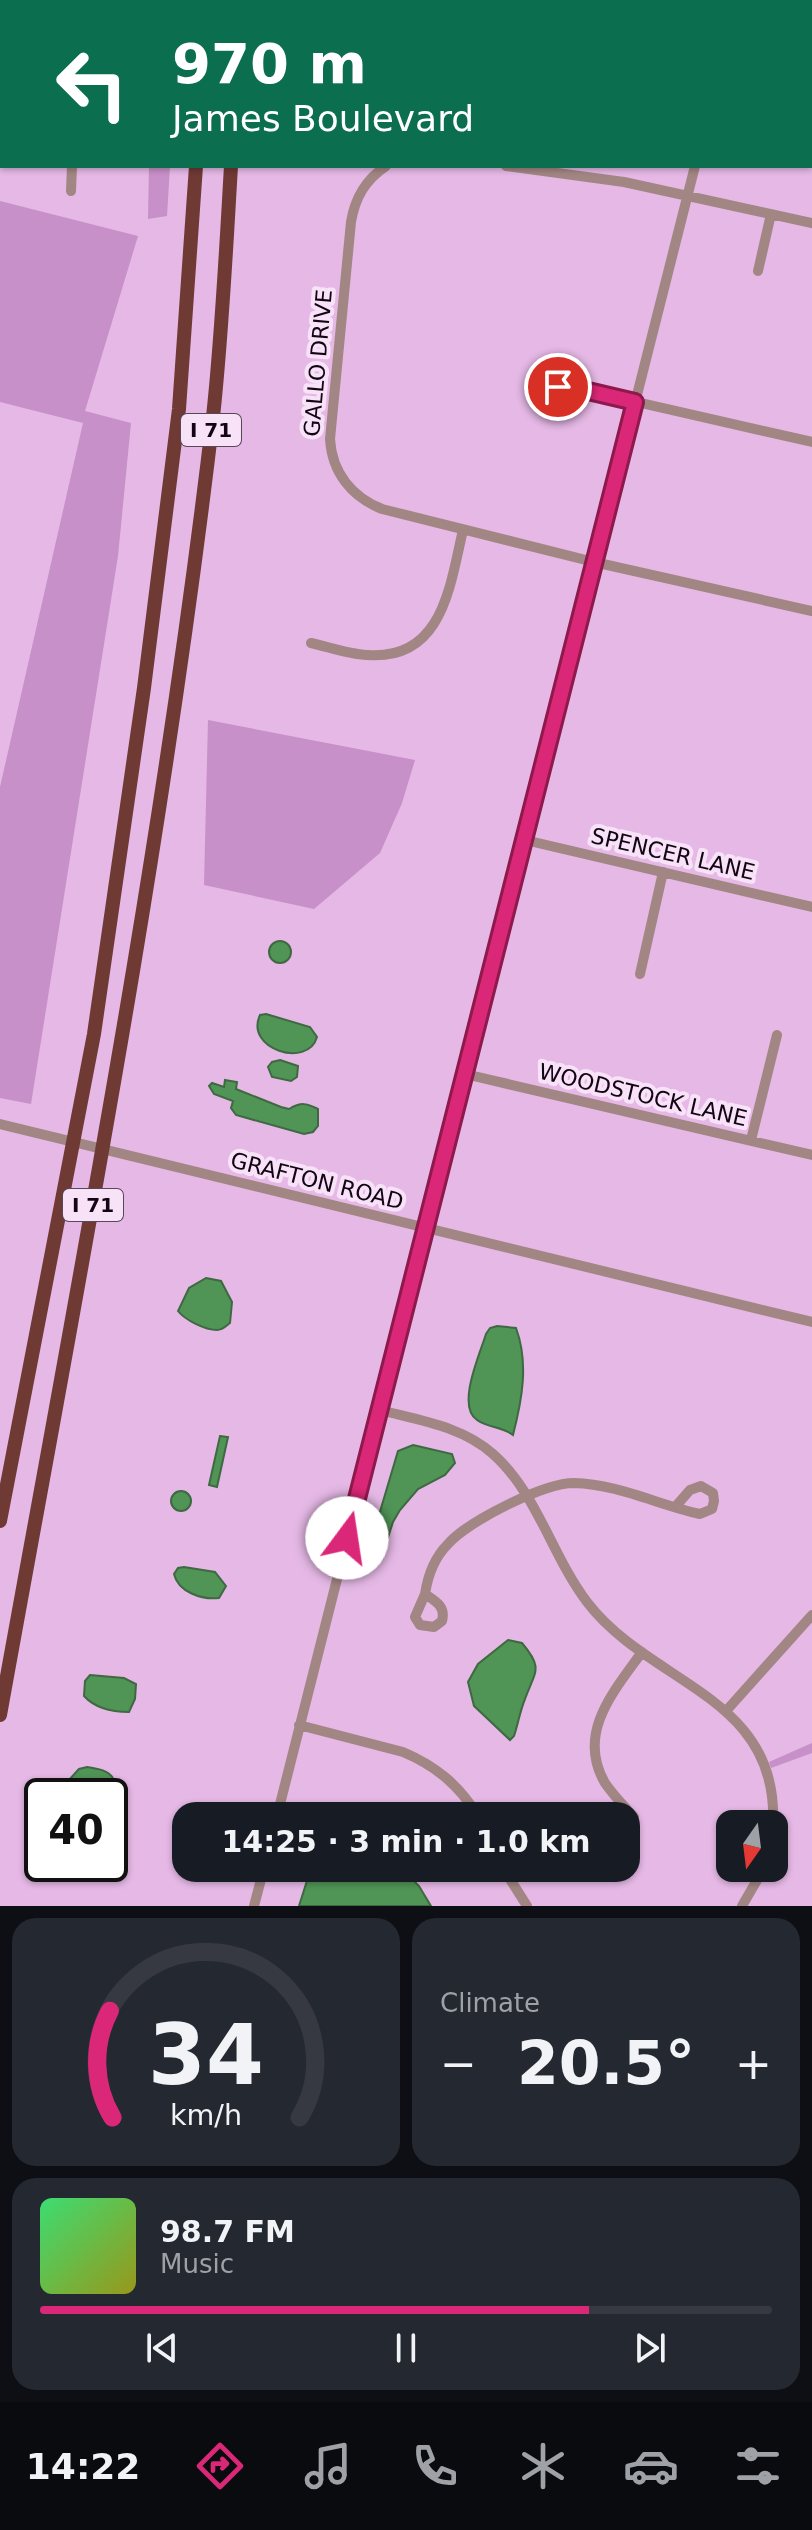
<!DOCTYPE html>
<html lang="en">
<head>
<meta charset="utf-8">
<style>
  body { margin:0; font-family:"DejaVu Sans",sans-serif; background:#242831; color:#f1f3f6; height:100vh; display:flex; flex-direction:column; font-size:30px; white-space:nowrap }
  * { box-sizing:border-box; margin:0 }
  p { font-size:26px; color:#9ea1a6 }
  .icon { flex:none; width:44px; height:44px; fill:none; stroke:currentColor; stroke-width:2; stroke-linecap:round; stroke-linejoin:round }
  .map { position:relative; height:1906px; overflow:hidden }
  .side { display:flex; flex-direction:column; gap:12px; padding:12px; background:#0d0f14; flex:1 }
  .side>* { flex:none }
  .banner { position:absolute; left:0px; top:0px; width:812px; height:168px; box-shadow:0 2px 6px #0004; background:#0b6e4f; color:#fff; overflow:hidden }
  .needle { width:52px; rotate:194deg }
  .fabs { position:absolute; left:716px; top:1810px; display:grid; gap:16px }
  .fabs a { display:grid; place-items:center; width:72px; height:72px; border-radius:16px; background:#171b24; box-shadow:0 2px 6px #0004; font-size:40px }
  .speed { position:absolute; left:24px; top:1778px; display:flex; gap:16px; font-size:40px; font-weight:700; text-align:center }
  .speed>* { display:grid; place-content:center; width:104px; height:104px; border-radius:50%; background:#171b24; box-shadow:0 2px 6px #0004; line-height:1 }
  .speed .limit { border:4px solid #111; border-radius:12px; background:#fff; color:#111 }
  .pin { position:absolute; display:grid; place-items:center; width:68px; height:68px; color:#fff; margin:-34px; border:4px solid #fff; border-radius:50%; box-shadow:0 2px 8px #0007 }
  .me { position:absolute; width:88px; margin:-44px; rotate:14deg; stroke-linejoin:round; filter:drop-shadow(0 0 6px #0008) }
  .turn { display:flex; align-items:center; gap:28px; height:168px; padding:0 40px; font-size:36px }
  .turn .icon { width:104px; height:104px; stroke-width:2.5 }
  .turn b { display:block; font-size:56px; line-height:68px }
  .big { font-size:60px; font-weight:700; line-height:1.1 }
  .side .card { flex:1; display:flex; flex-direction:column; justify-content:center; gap:12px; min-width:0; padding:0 28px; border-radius:24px; background:#242831 }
  .side .dial { align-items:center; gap:0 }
  .dial svg { height:208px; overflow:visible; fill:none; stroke:#363941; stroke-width:7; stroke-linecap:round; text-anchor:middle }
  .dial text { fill:#f1f3f6; stroke:none }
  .song { display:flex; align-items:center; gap:24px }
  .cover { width:96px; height:96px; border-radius:12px; background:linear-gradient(135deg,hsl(140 70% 55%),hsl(60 70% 35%)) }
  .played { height:8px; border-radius:4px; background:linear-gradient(90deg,#db2777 75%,#363941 75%) }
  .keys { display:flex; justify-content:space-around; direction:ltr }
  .heat { display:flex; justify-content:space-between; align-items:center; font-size:44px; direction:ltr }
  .side .tiles { flex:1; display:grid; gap:12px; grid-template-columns:1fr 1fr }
  .card:last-child { grid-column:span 2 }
  .trip { position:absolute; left:172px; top:1802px; width:468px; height:80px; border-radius:24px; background:#171b24; box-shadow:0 2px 6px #0004; font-weight:700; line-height:80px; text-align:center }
  .tab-bar { display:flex; height:128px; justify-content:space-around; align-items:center; background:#090b0e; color:#9ea1a6 }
  .tab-bar .icon { width:56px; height:56px }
  .tab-bar .active { color:#db2777 }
  .tab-bar b { font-size:36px; color:#f1f3f6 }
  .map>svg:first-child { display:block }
</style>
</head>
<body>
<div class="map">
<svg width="812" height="1906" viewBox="0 0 812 1906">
  <rect width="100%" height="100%" fill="#e5b8e5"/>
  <path fill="#c790c8" d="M149 166H170L167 216 148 219Z
    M0 201 138 236 85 411 131 423 118 556 31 1104 0 1098V787L83 423 0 402Z
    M208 720 415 760 402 803 380 853 314 909 204 885Z
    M812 1743V1753L771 1768 769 1762Z"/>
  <path fill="#509456" stroke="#3e6942" stroke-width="2" d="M269 952a11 11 0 1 1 22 0a11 11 0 1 1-22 0Z
    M266 1014 310 1027 317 1037C308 1069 244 1049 260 1015Z
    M280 1060 298 1066 297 1077 291 1081 272 1077 268 1067 272 1062Z
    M225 1080 237 1082 236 1089 281 1107 289 1109C301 1102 306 1103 318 1109V1126L313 1132 304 1134 236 1115 231 1108 233 1101 214 1094 209 1086 212 1083 224 1087Z
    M206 1278 221 1281 232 1302 230 1323C226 1326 223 1330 217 1330 205 1330 185 1320 178 1311L189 1288Z
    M497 1326 516 1328C529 1363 522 1400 513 1435 502 1426 488 1428 477 1420 456 1406 480 1354 486 1334L490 1328Z
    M220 1436 228 1437 217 1487 209 1485Z
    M413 1445 452 1454 455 1463 445 1475 418 1489 400 1510 393 1522 381 1559 369 1560 368 1552 398 1451Z
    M171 1501a10 10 0 1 1 20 0a10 10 0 1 1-20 0Z
    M184 1567 215 1572 226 1586 219 1598C202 1600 178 1592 174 1574L178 1568Z
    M508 1640 522 1643C544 1669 535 1671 525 1699 520 1711 518 1724 514 1736L510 1740 474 1706 468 1682 478 1664Z
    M90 1675 124 1678 136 1684 135 1699 129 1712C113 1712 95 1708 84 1696L85 1681Z
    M87 1767C98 1769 112 1770 115 1783L110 1794 100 1796 90 1790 73 1791 69 1788 68 1781 79 1769Z
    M311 1868H401L419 1886 431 1906H299Z"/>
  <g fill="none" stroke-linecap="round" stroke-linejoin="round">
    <path stroke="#a28683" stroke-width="10" d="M79 2V0
      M370 2 371 0
      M736 2V0
      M0 108H2
      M386 166C365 180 355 198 351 222L330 439C332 473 352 497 382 509L594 562 812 611
      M506 166 624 182 812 223
      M71 191 72 166
      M758 271 771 214
      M548 391 558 387H571L812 442
      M311 643C329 647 348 654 367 655 443 661 450 585 463 530
      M525 840 812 907
      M640 974 663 872
      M465 1074 812 1155
      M0 1124 812 1322
      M751 1140 777 1035
      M380 1410C418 1420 462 1426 493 1454 537 1493 552 1556 587 1602 650 1685 779 1695 773 1824
      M425 1594C428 1574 434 1558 448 1544 468 1521 544 1483 574 1483 617 1484 659 1505 700 1514L712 1509 714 1501 713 1493 701 1486 690 1490 676 1506
      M425 1594C435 1601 446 1606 442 1621L434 1627 420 1625 415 1617Z
      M726 1711 812 1615
      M299 1725 403 1752C436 1766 459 1785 478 1816
      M277 1816 695 166
      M634 1817C624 1806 613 1795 605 1783 576 1733 614 1691 642 1652
      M503 1868 527 1906
      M254 1906 264 1868
      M742 1906 764 1868"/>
    <path stroke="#6f3934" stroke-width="14" d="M204 2 205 0
      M240 2V0
      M0 1521 94 1034 144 688 179 409 196 166
      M0 1715C78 1283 162 853 213 417 222 334 226 250 231 166"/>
  </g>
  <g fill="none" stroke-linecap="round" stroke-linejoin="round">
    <g stroke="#8e194d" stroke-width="20">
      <path id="route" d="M347 1538 635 402 571 387H558"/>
    </g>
    <use href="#route" stroke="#db2777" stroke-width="14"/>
  </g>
  <g text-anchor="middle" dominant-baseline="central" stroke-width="8" stroke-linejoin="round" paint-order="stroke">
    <g fill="#f8e2f8" stroke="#584758" stroke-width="2">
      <rect x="181" y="414" width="60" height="32" rx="6"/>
      <rect x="63" y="1189" width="60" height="32" rx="6"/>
    </g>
    <g font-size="20" font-weight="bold" fill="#130514">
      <text x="211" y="430">I 71</text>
      <text x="93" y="1205">I 71</text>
    </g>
    <g font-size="22" fill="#130514" stroke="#f8e2f8">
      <text transform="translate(318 363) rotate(-85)">GALLO DRIVE</text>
      <text transform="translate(673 854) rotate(13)">SPENCER LANE</text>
      <text transform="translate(643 1095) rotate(13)">WOODSTOCK LANE</text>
      <text transform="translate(317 1181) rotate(14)">GRAFTON ROAD</text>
    </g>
  </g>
</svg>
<div class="fabs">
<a><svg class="needle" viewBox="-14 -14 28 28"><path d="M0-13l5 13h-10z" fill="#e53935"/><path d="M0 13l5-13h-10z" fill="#9ea1a6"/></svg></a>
</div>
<div class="speed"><div class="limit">40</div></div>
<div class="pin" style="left:558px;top:387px;background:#d93025"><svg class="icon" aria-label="arrive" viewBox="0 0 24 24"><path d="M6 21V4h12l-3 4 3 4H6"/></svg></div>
<svg class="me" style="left:347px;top:1538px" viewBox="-20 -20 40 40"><circle r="19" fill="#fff"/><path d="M0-13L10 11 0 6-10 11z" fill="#db2777"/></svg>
<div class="trip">14:25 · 3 min · 1.0 km</div>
<div class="banner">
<div class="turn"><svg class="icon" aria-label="left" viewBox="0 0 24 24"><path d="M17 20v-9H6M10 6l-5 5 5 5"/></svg><div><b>970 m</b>James Boulevard</div></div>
</div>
</div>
<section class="side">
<div class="tiles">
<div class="card dial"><svg viewBox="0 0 100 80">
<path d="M14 69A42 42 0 1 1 86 69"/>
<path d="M14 69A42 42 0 0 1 13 28" stroke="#db2777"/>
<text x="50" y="56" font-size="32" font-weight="700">34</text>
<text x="50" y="72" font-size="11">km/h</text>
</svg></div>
<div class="card"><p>Climate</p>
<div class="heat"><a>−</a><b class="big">20.5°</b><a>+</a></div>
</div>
<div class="card">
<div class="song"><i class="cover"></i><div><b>98.7 FM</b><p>Music</p></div></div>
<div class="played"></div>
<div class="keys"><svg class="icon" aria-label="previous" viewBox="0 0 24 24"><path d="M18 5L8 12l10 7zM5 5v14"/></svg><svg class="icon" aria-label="pause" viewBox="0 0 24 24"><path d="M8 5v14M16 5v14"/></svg><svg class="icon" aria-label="next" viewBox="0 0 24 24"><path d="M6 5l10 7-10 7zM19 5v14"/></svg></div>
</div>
</div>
</section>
<nav class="tab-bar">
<b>14:22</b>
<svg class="icon active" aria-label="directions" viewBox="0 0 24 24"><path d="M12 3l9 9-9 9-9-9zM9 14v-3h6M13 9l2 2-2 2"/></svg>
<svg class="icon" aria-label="music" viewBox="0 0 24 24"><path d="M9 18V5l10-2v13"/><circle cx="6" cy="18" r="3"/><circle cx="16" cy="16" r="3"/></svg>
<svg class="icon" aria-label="phone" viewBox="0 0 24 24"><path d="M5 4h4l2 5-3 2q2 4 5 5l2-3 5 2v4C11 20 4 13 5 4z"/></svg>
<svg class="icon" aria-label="climate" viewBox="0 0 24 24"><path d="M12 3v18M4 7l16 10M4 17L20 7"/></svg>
<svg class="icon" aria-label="car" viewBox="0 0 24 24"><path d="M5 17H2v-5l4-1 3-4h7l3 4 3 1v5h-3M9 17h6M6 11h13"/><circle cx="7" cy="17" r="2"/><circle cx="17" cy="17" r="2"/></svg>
<svg class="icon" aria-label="filters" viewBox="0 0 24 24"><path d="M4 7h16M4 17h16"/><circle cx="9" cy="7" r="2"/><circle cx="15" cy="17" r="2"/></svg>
</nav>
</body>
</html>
